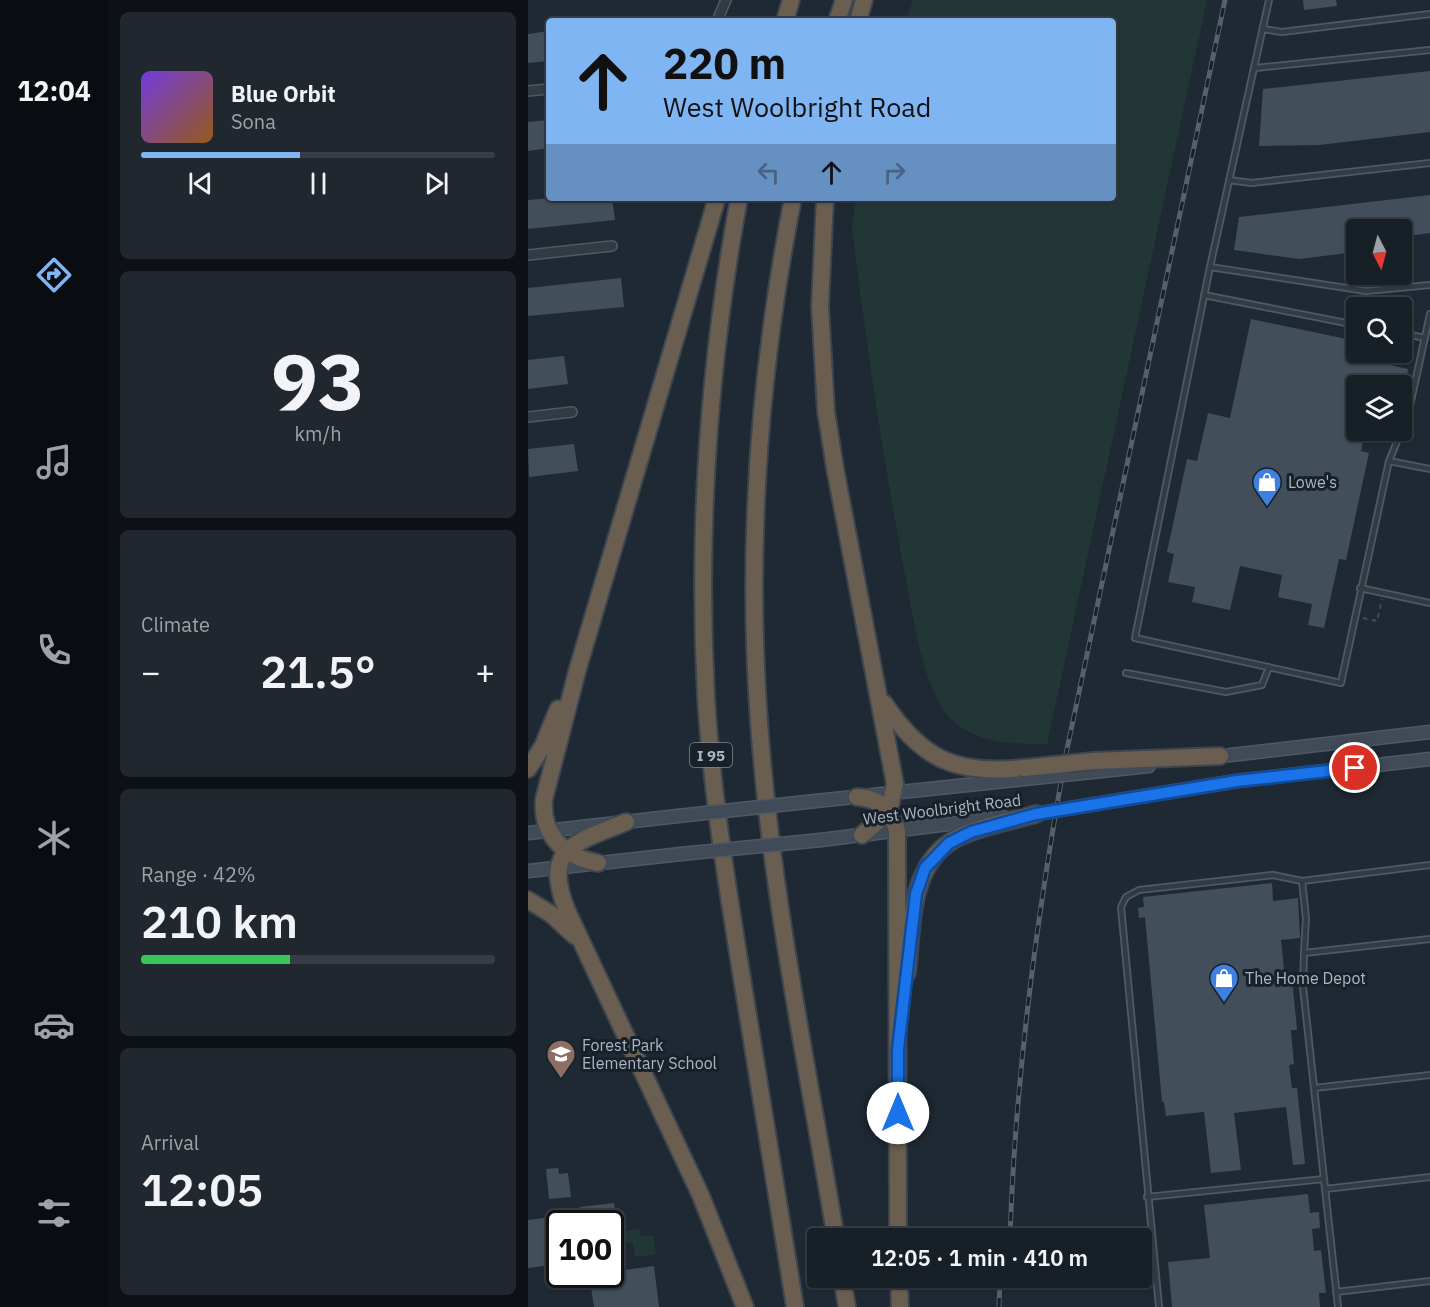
<!DOCTYPE html>
<html lang="en">
<head>
<meta charset="utf-8">
<style>
  body { margin:0; font-family:"IBM Plex Sans",sans-serif; background:#20272f; color:#f1f3f6; height:100vh; display:flex; flex-direction:column; font-size:22px; white-space:nowrap }
  * { box-sizing:border-box; margin:0 }
  p { font-size:20px; color:#9ea2a7 }
  .icon { flex:none; width:33px; height:33px; fill:none; stroke:currentColor; stroke-width:2; stroke-linecap:round; stroke-linejoin:round }
  .map { position:relative; flex:1; overflow:hidden }
  .side { display:flex; flex-direction:column; gap:12px; padding:12px; background:#0d1115; width:420px }
  .side>* { flex:none }
  .hud { position:absolute; left:18px; top:18px; width:570px; height:183px; border-radius:6px; box-shadow:0 2px 4px #0004,0 0 0 2px #363d44; background:#80b5f3; color:#111; overflow:hidden }
  .needle { width:39px; rotate:174deg }
  .fabs { position:absolute; left:818px; top:219px; display:grid; gap:12px }
  .fabs a { display:grid; place-items:center; width:66px; height:66px; border-radius:6px; background:#171f27; box-shadow:0 2px 4px #0004,0 0 0 2px #363d44; font-size:30px }
  .speed { position:absolute; left:18px; top:1210px; display:flex; gap:12px; font-size:30px; font-weight:700; text-align:center }
  .speed>* { display:grid; place-content:center; width:78px; height:78px; border-radius:50%; background:#171f27; box-shadow:0 2px 4px #0004,0 0 0 2px #363d44; line-height:1 }
  .speed .limit { border:3px solid #111; border-radius:9px; background:#fff; color:#111 }
  .pin { position:absolute; display:grid; place-items:center; width:51px; height:51px; color:#fff; margin:-26px; border:3px solid #fff; border-radius:50%; box-shadow:0 2px 6px #0007 }
  .me { position:absolute; width:66px; margin:-33px; rotate:0deg; stroke-linejoin:round; filter:drop-shadow(0 0 4px #0008) }
  .turn { display:flex; align-items:center; gap:21px; height:126px; padding:0 18px; font-size:27px }
  .turn .icon { width:78px; height:78px; stroke-width:2.5 }
  .turn b { display:block; font-size:42px; line-height:51px }
  .lanes { display:flex; align-items:center; height:57px; padding:0 18px; background:#0003; justify-content:center; gap:30px; direction:ltr }
  .lanes .off { opacity:.35 }
  .big { font-size:45px; font-weight:600; line-height:1.1 }
  .side .tile { flex:1; display:flex; flex-direction:column; justify-content:center; gap:9px; min-width:0; padding:0 21px; border-radius:9px; background:#20272f }
  .side .dial { align-items:center; gap:0 }
  .dial b { font-size:78px; line-height:1 }
  .song { display:flex; align-items:center; gap:18px }
  .cover { width:72px; height:72px; border-radius:9px; background:linear-gradient(135deg,hsl(260 70% 55%),hsl(30 70% 35%)) }
  .played { height:6px; border-radius:3px; background:linear-gradient(90deg,#80b5f3 45%,#363d44 45%) }
  .keys { display:flex; justify-content:space-around; direction:ltr }
  .heat { display:flex; justify-content:space-between; align-items:center; font-size:33px; direction:ltr }
  .charge { height:9px; border-radius:4px; background:linear-gradient(90deg,#34c759 42%,#363d44 0) }
  .trip { position:absolute; left:279px; top:1228px; width:345px; height:60px; border-radius:6px; background:#171f27; box-shadow:0 2px 4px #0004,0 0 0 2px #363d44; font-weight:600; line-height:60px; text-align:center }
  main { display:flex; flex:1; min-height:0 }
  .tabs { display:flex; flex-direction:column; width:108px; justify-content:space-around; align-items:center; background:#090c10; color:#9ea2a7 }
  .tabs .icon { width:42px; height:42px }
  .tabs .active { color:#80b5f3 }
  .tabs b { font-size:27px; color:#f1f3f6 }
  .map>svg:first-child { display:block }
</style>
</head>
<body>
<main>
<nav class="tabs">
<b>12:04</b>
<svg class="icon active" aria-label="directions" viewBox="0 0 24 24"><path d="M12 3l9 9-9 9-9-9zM9 14v-3h6M13 9l2 2-2 2"/></svg>
<svg class="icon" aria-label="music" viewBox="0 0 24 24"><path d="M9 18V5l10-2v13"/><circle cx="6" cy="18" r="3"/><circle cx="16" cy="16" r="3"/></svg>
<svg class="icon" aria-label="phone" viewBox="0 0 24 24"><path d="M5 4h4l2 5-3 2q2 4 5 5l2-3 5 2v4C11 20 4 13 5 4z"/></svg>
<svg class="icon" aria-label="climate" viewBox="0 0 24 24"><path d="M12 3v18M4 7l16 10M4 17L20 7"/></svg>
<svg class="icon" aria-label="car" viewBox="0 0 24 24"><path d="M5 17H2v-5l4-1 3-4h7l3 4 3 1v5h-3M9 17h6M6 11h13"/><circle cx="7" cy="17" r="2"/><circle cx="17" cy="17" r="2"/></svg>
<svg class="icon" aria-label="filters" viewBox="0 0 24 24"><path d="M4 7h16M4 17h16"/><circle cx="9" cy="7" r="2"/><circle cx="15" cy="17" r="2"/></svg>
</nav>
<section class="side">
<div class="tile">
<div class="song"><i class="cover"></i><div><b>Blue Orbit</b><p>Sona</p></div></div>
<div class="played"></div>
<div class="keys"><svg class="icon" aria-label="previous" viewBox="0 0 24 24"><path d="M18 5L8 12l10 7zM5 5v14"/></svg><svg class="icon" aria-label="pause" viewBox="0 0 24 24"><path d="M8 5v14M16 5v14"/></svg><svg class="icon" aria-label="next" viewBox="0 0 24 24"><path d="M6 5l10 7-10 7zM19 5v14"/></svg></div>
</div>
<div class="tile dial"><b>93</b><p>km/h</p></div>
<div class="tile"><p>Climate</p>
<div class="heat"><a>−</a><b class="big">21.5°</b><a>+</a></div>
</div>
<div class="tile"><p>Range · 42%</p><b class="big">210 km</b><div class="charge"></div></div>
<div class="tile"><p>Arrival</p><b class="big">12:05</b></div>
</section>
<div class="map">
<svg width="902" height="1307" viewBox="0 0 902 1307">
  <rect width="100%" height="100%" fill="#1f2934"/>
  <path fill="#223636" d="M385 0H679L519 744C485 744 447 744 421 717 395 688 384 612 377 574 355 459 338 344 324 227L328 198H585V21H378Z
    M112 1229 113 1236H125L128 1254 107 1257 105 1242 97 1243 95 1231Z"/>
  <path fill="#424f5b" d="M775 0H808L809 6 776 10Z
    M21 31V61L0 63V34Z
    M902 71V132L791 145 731 146 735 89Z
    M21 120V148L0 151V122Z
    M902 195V233L873 237V230H828V252L771 259 706 250 711 217Z
    M26 198H84L87 220 0 229V200Z
    M93 278 96 307 0 316V288Z
    M723 319 828 341V352H855L853 363 880 369 877 386H828V430H837L833 451 841 453 818 560 811 559 796 628 780 625 784 604 750 597 754 575 712 566 702 610 664 602 667 587 640 582 646 554 639 552 659 459 669 461 680 413 702 418Z
    M36 356 40 384 0 389V360Z
    M46 444 50 471 1 477 0 449Z
    M744 883 745 901 770 898 772 938 753 940 757 979 764 978 769 1030H763L766 1064 761 1065 764 1088H769L777 1164 765 1165 758 1107 706 1113 713 1170 683 1173 676 1112 638 1116 636 1102H634L617 917 611 918 610 908 616 907 615 897Z
    M30 1168 31 1174 40 1173 43 1197 21 1199 18 1169Z
    M780 1194 782 1213 791 1212 792 1228 784 1229 786 1251 793 1250 798 1293H791L792 1307H644L640 1262 682 1258 676 1205Z
    M86 1203 88 1217 91 1216 96 1249 82 1251V1224H54L52 1207Z
    M32 1216V1264L0 1268V1220Z
    M126 1266 131 1307H66L61 1275H82V1272Z"/>
  <g fill="none" stroke-linecap="round" stroke-linejoin="round">
    <g stroke="#505963" stroke-width="8">
      <path id="service" d="M741 0 682 267 607 638 813 683 861 461 880 415 902 314
        M735 29 754 32 902 14
        M727 68 902 50
        M701 180 723 183 902 163
        M682 267 838 291 902 285
        M676 295 828 325
        M873 333 897 338
        M861 461 902 469
        M832 588 902 603
        M598 673 698 692 734 685 741 667
        M776 953 778 918 774 881 902 865
        M786 1088 902 1075
        M797 1189 902 1177
        M619 1197 796 1179
        M808 1292 902 1281
        M631 1307 593 907 598 897 611 890 745 875 774 881
        M810 1307 775 987 776 953 902 939"/>
    </g>
    <g stroke="#505963" stroke-width="12">
      <path id="minor" d="M189 21 198 0
        M0 91 21 89
        M0 255 84 246
        M0 417 44 412"/>
    </g>
    <g stroke="#505963" stroke-width="15">
      <path id="secondary" d="M686 757 902 732
        M535 775 621 766
        M288 801 496 779
        M561 805 709 781 902 759
        M0 833 150 816
        M293 840 476 817
        M0 871 153 854"/>
    </g>
    <g stroke="#3d464f" stroke-width="20">
      <path id="motorway" d="M257 21 263 0
        M309 21 316 0
        M330 21 336 0
        M211 198C181 362 169 529 178 696 184 797 201 897 217 997 234 1100 250 1204 267 1307
        M265 198C232 366 219 536 230 707 241 885 279 1063 308 1239
        M297 198 292 306 298 411 307 468 367 784 361 811 334 835
        M356 703C394 760 428 775 496 768
        M566 761 692 756
        M0 769 15 746 30 709
        M329 797C351 798 364 810 369 831L370 1239
        M98 822C45 844 13 848 40 913L173 1196 217 1307
        M70 863C36 857 13 835 16 799L50 668 189 198
        M0 900 23 914 47 936
        M379 973C385 924 380 860 433 836 457 825 484 821 508 814
        M314 1278 319 1307
        M371 1278 372 1307"/>
    </g>
    <path stroke="#3e5152" stroke-width="2" stroke-dasharray="4.5 4.5" stroke-linecap="butt" d="M835 618 849 621 854 599"/>
    <use href="#service" stroke="#323b44" stroke-width="4.5"/>
    <use href="#minor" stroke="#323b44" stroke-width="9"/>
    <use href="#secondary" stroke="#414b57" stroke-width="12"/>
    <use href="#motorway" stroke="#6a5e50" stroke-width="16"/>
    <g stroke="#54606b" stroke-width="5">
      <path id="rail" d="M482 1239C487 1076 509 914 538 754L697 0
        M471 1307 472 1278"/>
    </g>
    <use href="#rail" stroke="#182029" stroke-width="3" stroke-dasharray="9" stroke-linecap="butt"/>
    <g stroke="#505963" stroke-width="15" stroke-linecap="butt">
      <path id="secondary-bridge" d="M496 779 535 775
        M508 814 561 805
        M150 816 288 801
        M153 854 293 840"/>
    </g>
    <g stroke="#3d464f" stroke-width="20" stroke-linecap="butt">
      <path id="motorway-bridge" d="M496 768 566 761"/>
    </g>
    <use href="#secondary-bridge" stroke="#414b57" stroke-width="12"/>
    <use href="#motorway-bridge" stroke="#6a5e50" stroke-width="16"/>
  </g>
  <g fill="none" stroke-linecap="round" stroke-linejoin="round">
    <g stroke="#114b97" stroke-width="15">
      <path id="route" d="M370 1113V1049L388 894 397 868 421 843 443 832 508 814 709 781 827 768"/>
    </g>
    <use href="#route" stroke="#1a73e8" stroke-width="10"/>
  </g>
  <defs>
    <g id="shop-pin" transform="scale(1.5)"><path d="M0 17L-7.5 6A9.5 9.5 0 1 1 7.5 6Z" fill="#3f7fe0" stroke="#182029"/><path d="M-5-2.5h2.3a2.7 3.5 0 0 1 5.4 0H5L5.5 6h-11ZM-1.5-2.5h3a1.5 2.3 0 0 0-3 0Z" fill="#fff"/></g>
    <g id="school-pin" transform="scale(1.5)"><path d="M0 17L-7.5 6A9.5 9.5 0 1 1 7.5 6Z" fill="#8d6e63" stroke="#182029"/><path d="M0-5L7-2L0 1L-7-2ZM-4 1L0 2.5L4 1V4Q0 6-4 4Z" fill="#fff"/></g>
  </defs>
  <g fill-rule="evenodd">
    <use href="#shop-pin" x="739" y="482"/>
    <use href="#shop-pin" x="696" y="978"/>
    <use href="#school-pin" x="33" y="1054"/>
  </g>
  <g text-anchor="middle" dominant-baseline="central" stroke-width="6" stroke-linejoin="round" paint-order="stroke">
    <rect fill="#182029" stroke="#808994" stroke-width="1.5" x="162" y="743" width="42" height="24" rx="4.5"/>
    <g font-size="15" font-weight="bold" fill="#acb6c2">
      <text x="183" y="755">I 95</text>
    </g>
    <g font-size="16" fill="#acb6c2" stroke="#182029" text-anchor="start">
      <text x="760" y="482">Lowe's</text>
      <text x="717" y="978">The Home Depot</text>
      <text x="54" y="1045">Forest Park<tspan x="54" dy="18">Elementary School</tspan></text>
    </g>
    <g font-size="16" fill="#acb6c2" stroke="#182029">
      <text transform="translate(414 809) rotate(-7)">West Woolbright Road</text>
    </g>
  </g>
</svg>
<div class="fabs">
<a><svg class="needle" viewBox="-14 -14 28 28"><path d="M0-13l5 13h-10z" fill="#e53935"/><path d="M0 13l5-13h-10z" fill="#9ea2a7"/></svg></a>
<a><svg class="icon" aria-label="search" viewBox="0 0 24 24"><circle cx="10" cy="10" r="6"/><path d="M15 15l6 6"/></svg></a>
<a><svg class="icon" aria-label="layers" viewBox="0 0 24 24"><path d="M12 4l9 5-9 5-9-5zM3 14l9 5 9-5"/></svg></a>
</div>
<div class="speed"><div class="limit">100</div></div>
<div class="pin" style="left:827px;top:768px;background:#d93025"><svg class="icon" aria-label="arrive" viewBox="0 0 24 24"><path d="M6 21V4h12l-3 4 3 4H6"/></svg></div>
<svg class="me" style="left:370px;top:1113px" viewBox="-20 -20 40 40"><circle r="19" fill="#fff"/><path d="M0-13L10 11 0 6-10 11z" fill="#1a73e8"/></svg>
<div class="trip">12:05 · 1 min · 410 m</div>
<div class="hud">
<div class="turn"><svg class="icon" aria-label="ahead" viewBox="0 0 24 24"><path d="M12 20V5M6 11l6-6 6 6"/></svg><div><b>220 m</b>West Woolbright Road</div></div>
<div class="lanes"><svg class="icon off" aria-label="left" viewBox="0 0 24 24"><path d="M17 20v-9H6M10 6l-5 5 5 5"/></svg><svg class="icon" aria-label="ahead" viewBox="0 0 24 24"><path d="M12 20V5M6 11l6-6 6 6"/></svg><svg class="icon off" aria-label="right" viewBox="0 0 24 24"><path d="M7 20v-9h11M14 6l5 5-5 5"/></svg></div>
</div>
</div>
</main>
</body>
</html>
